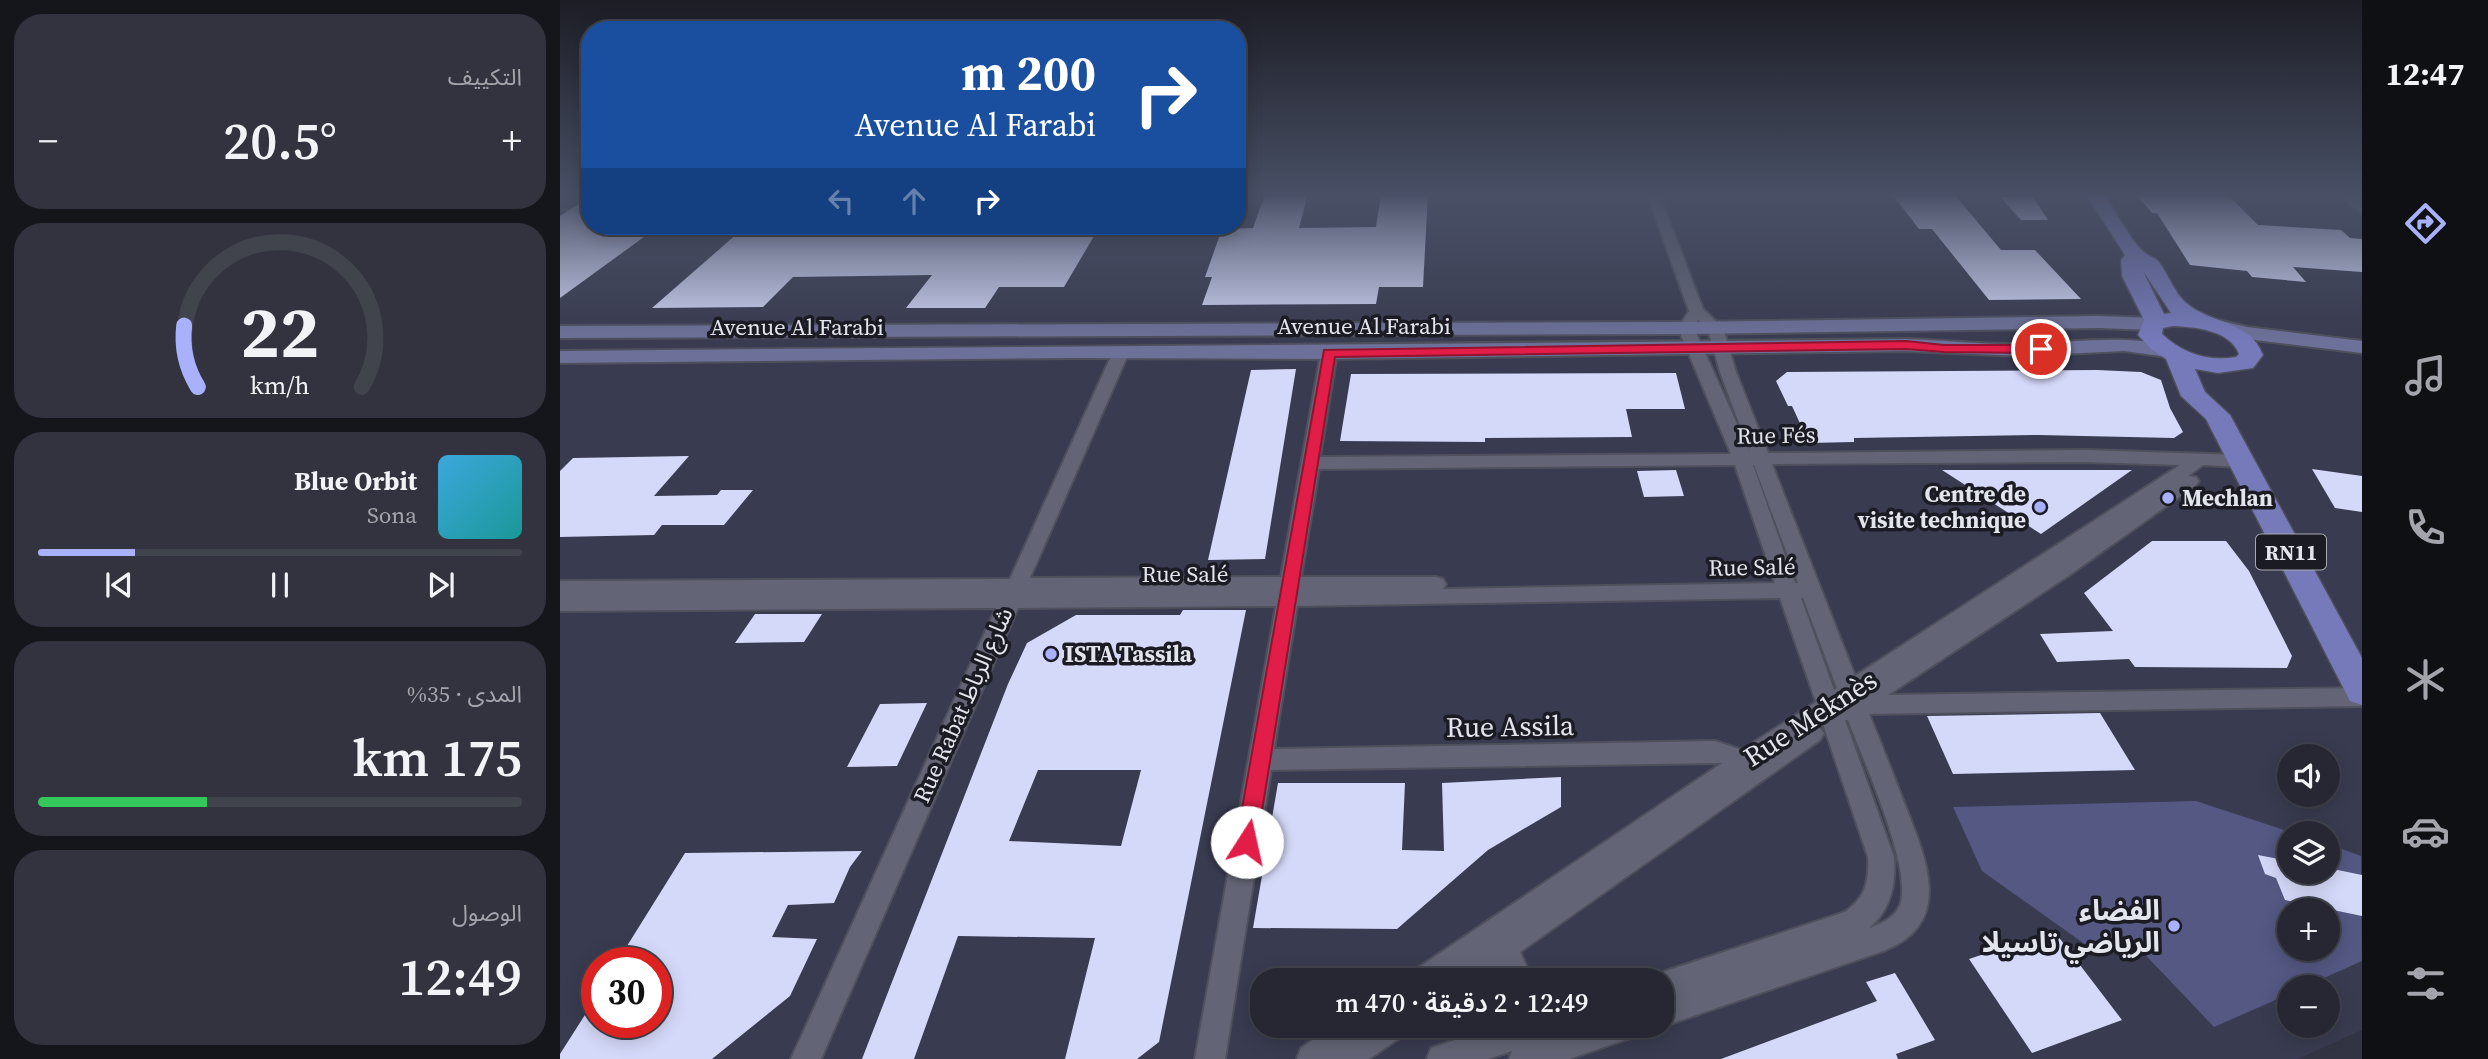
<!DOCTYPE html>
<html lang="ar">
<head>
<meta charset="utf-8">
<style>
  body { margin:0; font-family:"Source Serif 4","Noto Sans Arabic",serif; background:#32333e; color:#f1f3f6; direction:rtl; height:100vh; display:flex; flex-direction:column; font-size:26px; white-space:nowrap }
  * { box-sizing:border-box; margin:0 }
  p { font-size:23px; color:#a4a5ac }
  .icon { flex:none; width:38px; height:38px; fill:none; stroke:currentColor; stroke-width:2; stroke-linecap:round; stroke-linejoin:round }
  .map { position:relative; flex:1; overflow:hidden; direction:ltr }
  .details { display:flex; flex-direction:column; gap:14px; padding:14px; background:#15151c; width:560px }
  .details>* { flex:none }
  .top-card { position:absolute; left:21px; top:21px; width:665px; height:214px; border-radius:28px; box-shadow:0 4px 18px #0003,0 0 0 2px #42444d; direction:rtl; background:#1a4fa0; color:#fff; overflow:hidden }
  .controls { position:absolute; left:1717px; top:744px; display:grid; gap:14px }
  .controls a { display:grid; place-items:center; width:63px; height:63px; border-radius:50%; background:#262732; box-shadow:0 4px 18px #0003,0 0 0 2px #42444d; font-size:35px }
  .speed { position:absolute; left:21px; top:947px; display:flex; gap:14px; font-size:35px; font-weight:700; text-align:center }
  .speed>* { display:grid; place-content:center; width:91px; height:91px; border-radius:50%; background:#262732; box-shadow:0 4px 18px #0003,0 0 0 2px #42444d; line-height:1 }
  .speed .limit { border:10px solid #d22; background:#fff; color:#111 }
  .pin { position:absolute; display:grid; place-items:center; width:60px; height:60px; color:#fff; margin:-30px; border:4px solid #fff; border-radius:50%; box-shadow:0 2px 7px #0007 }
  .me { position:absolute; width:77px; margin:-38px; rotate:10deg; stroke-linejoin:round; filter:drop-shadow(0 0 5px #0008) }
  .turn { display:flex; align-items:center; gap:24px; height:147px; padding:0 35px; font-size:32px }
  .turn .icon { width:91px; height:91px; stroke-width:2.5 }
  .turn b { display:block; font-size:49px; line-height:60px }
  .lanes { display:flex; align-items:center; height:66px; padding:0 35px; background:#0003; justify-content:center; gap:35px; direction:ltr }
  .lanes .off { opacity:.35 }
  .big { font-size:52px; font-weight:600; line-height:1.1 }
  .details .widget { flex:1; display:flex; flex-direction:column; justify-content:center; gap:10px; min-width:0; padding:0 24px; border-radius:28px; background:#32333e }
  .details .dial { align-items:center; gap:0 }
  .dial svg { height:182px; overflow:visible; fill:none; stroke:#42444d; stroke-width:7; stroke-linecap:round; text-anchor:middle }
  .dial text { fill:#f1f3f6; stroke:none }
  .song { display:flex; align-items:center; gap:21px }
  .cover { width:84px; height:84px; border-radius:10px; background:linear-gradient(135deg,hsl(200 70% 55%),hsl(180 70% 35%)) }
  .played { height:7px; border-radius:4px; background:linear-gradient(90deg,#a9b0fc 20%,#42444d 20%) }
  .keys { display:flex; justify-content:space-around; direction:ltr }
  .heat { display:flex; justify-content:space-between; align-items:center; font-size:38px; direction:ltr }
  .charge { height:10px; border-radius:5px; background:linear-gradient(90deg,#34c759 35%,#42444d 0) }
  .trip { position:absolute; left:690px; top:968px; width:424px; height:70px; border-radius:28px; background:#262732; box-shadow:0 4px 18px #0003,0 0 0 2px #42444d; font-weight:600; line-height:70px; text-align:center; direction:rtl }
  main { display:flex; flex:1; min-height:0 }
  .dock { display:flex; flex-direction:column; width:126px; justify-content:space-around; align-items:center; background:#0f1014; color:#a4a5ac }
  .dock .icon { width:49px; height:49px }
  .dock .selected { color:#a9b0fc }
  .dock b { font-size:32px; color:#f1f3f6 }
  .map>svg:first-child { display:block }
</style>
</head>
<body>
<main>
<nav class="dock">
<b>12:47</b>
<svg class="icon selected" aria-label="directions" viewBox="0 0 24 24"><path d="M12 3l9 9-9 9-9-9zM9 14v-3h6M13 9l2 2-2 2"/></svg>
<svg class="icon" aria-label="music" viewBox="0 0 24 24"><path d="M9 18V5l10-2v13"/><circle cx="6" cy="18" r="3"/><circle cx="16" cy="16" r="3"/></svg>
<svg class="icon" aria-label="phone" viewBox="0 0 24 24"><path d="M5 4h4l2 5-3 2q2 4 5 5l2-3 5 2v4C11 20 4 13 5 4z"/></svg>
<svg class="icon" aria-label="climate" viewBox="0 0 24 24"><path d="M12 3v18M4 7l16 10M4 17L20 7"/></svg>
<svg class="icon" aria-label="car" viewBox="0 0 24 24"><path d="M5 17H2v-5l4-1 3-4h7l3 4 3 1v5h-3M9 17h6M6 11h13"/><circle cx="7" cy="17" r="2"/><circle cx="17" cy="17" r="2"/></svg>
<svg class="icon" aria-label="filters" viewBox="0 0 24 24"><path d="M4 7h16M4 17h16"/><circle cx="9" cy="7" r="2"/><circle cx="15" cy="17" r="2"/></svg>
</nav>
<div class="map">
<svg width="1802" height="1059" viewBox="0 0 1802 1059">
  <rect width="100%" height="100%" fill="#323443"/>
  <path fill="#393b50" fill-rule="evenodd" d="M0 194H30V226H677V194H1802V1030L1738 1059H0ZM1729 756H1768V794H1729ZM1729 833H1768V872H1729ZM1729 910H1768V948H1729ZM37 962H96V1022H37ZM702 980H1101V1026H702ZM1729 987H1768V1026H1729Z"/>
  <path fill="#545883" fill-rule="evenodd" d="M1636 801 1733 833H1729V872H1768V844L1801 856 1802 961 1744 987H1729V994L1654 1027 1573 942 1526 945 1422 871 1393 807ZM1729 910H1768V948H1729Z"/>
  <path fill="#d5d9f9" fill-rule="evenodd" d="M705 194H748L739 228 816 227 821 194H868L863 287H819L816 304 642 305 652 277H645L662 229 693 228Z
    M1332 194H1394L1441 250H1475L1521 299 1429 300 1372 229H1359Z
    M1576 194H1667L1698 225 1781 230 1790 238 1802 239V272L1733 267 1746 282 1692 277 1687 271 1630 265 1597 213H1592Z
    M30 197V226H99L0 298V216Z
    M1440 197H1473L1488 220H1461Z
    M186 226H540L504 287H439L425 308H346L372 275 233 277 203 307 92 308Z
    M736 369 705 559 648 560 691 370Z
    M1537 370 1581 372 1601 380 1610 408 1623 432 1614 438 1478 435 1294 438V442L1249 443 1232 406H1228L1216 381 1227 372Z
    M1116 373 1125 409H1066L1072 437 925 438V442L780 441 791 374Z
    M129 456 94 496 157 495 161 490H193L164 525H102L94 535 0 537V471L13 458Z
    M1752 469 1802 476V512L1775 508Z
    M1116 470 1124 496 1084 497 1077 471Z
    M1382 470H1572L1481 534Z
    M1592 541H1666L1689 571 1732 656 1727 668 1575 667 1569 659 1497 662 1480 634 1553 631 1524 593Z
    M623 610H686L599 1042 577 1059H505L535 938 398 936 354 1059H302L448 684 467 643 516 615H620ZM478 770H581L561 846 449 841Z
    M195 614H262L244 642 175 643Z
    M367 703 337 766 287 767 320 704Z
    M1540 713 1575 770 1393 774 1367 716Z
    M1001 777V807L928 850 837 929 693 928 718 783H845L842 850 884 851 882 783Z
    M302 851 290 867 274 903 228 905 212 937 257 939 230 996 152 1059H0V1054L37 996V1022H96V962H57L125 853Z
    M1698 855 1729 861V872H1768V868L1802 875V916L1725 900 1716 878 1705 874Z
    M1494 931 1562 1020 1472 1053 1409 959Z
    M1335 973 1375 1040 1336 1054 1338 1059H1161L1317 1001 1306 982Z"/>
  <g fill="none" stroke-linecap="round" stroke-linejoin="round">
    <g stroke="#4e505c" stroke-width="4">
      <path id="street" d="M1087 194H1099L1143 309 1163 328 1176 372 1208 453 1526 450 1681 455 1690 461 1681 467 1643 465 1628 476 1636 477 1639 481 1636 485 1508 576 1328 695 1802 688V706L1309 714C1321 743 1332 771 1343 800 1363 852 1397 921 1326 950L1101 1027 1098 1026H1101V980H1089L1091 976 1285 912C1306 897 1309 882 1308 857L1262 721 1257 725 1264 733 1260 740 960 952 973 980H944L937 968 921 980H851L855 970 1162 763 711 770 665 1059H635L716 606 458 608 261 1059H231L436 608 0 611V581L450 579 553 352 561 347 569 352 470 578 721 577 761 353 769 348 777 353 760 457 1171 454 1118 328 1129 311ZM1138 320 1148 330 1160 372 1190 453 1134 328ZM1526 462 1620 465 1295 676 1212 464ZM1175 465 1215 583 883 589 886 584 883 579 876 577H741L759 469ZM1193 465H1194L1238 583H1235ZM1220 598 1256 702 1182 750 1155 741 714 749 737 606ZM1241 598H1243L1277 688 1274 690ZM1285 720H1288C1301 755 1356 875 1339 907 1333 919 1320 924 1309 928 1331 910 1336 884 1334 857Z
        M1778 194H1791L1802 203V214Z
        M773 1026H845L841 1037 809 1059H737L741 1048Z
        M938 1026H997L994 1034 1019 1026H1077L1073 1037 1009 1059H949L952 1051 928 1059H867L871 1048Z"/>
    </g>
    <g stroke="#4e505c" stroke-width="4">
      <path id="secondary" d="M1539 316 1593 318 1600 320 1603 324 1600 328 1593 330 1539 328 1126 334 0 338V326L1126 322Z
        M1658 320 1687 327 1802 341V353L1687 339 1651 330 1648 326 1651 322Z
        M1346 339C1385 340 1425 345 1465 344 1515 342 1566 334 1615 347L1619 351 1615 355 1608 357 1564 351 1462 356 1346 351 769 359 516 358 0 363V351C449 346 897 345 1346 339Z"/>
    </g>
    <g stroke="#4e505c" stroke-width="3">
      <path id="primary" d="M1526 194H1544C1555 210 1570 240 1584 252 1588 256 1594 257 1598 261 1608 273 1613 291 1625 302 1651 325 1689 319 1703 355L1693 368 1658 373 1635 369 1645 392 1670 415 1802 658V705L1790 701 1646 419 1621 396 1606 359 1591 349 1578 335 1584 320 1562 276 1561 260 1565 255ZM1583 271 1611 313 1604 314ZM1613 326C1635 327 1670 330 1679 354L1676 357C1648 362 1622 353 1602 334L1603 328Z"/>
    </g>
    <use href="#street" fill="#636576" fill-rule="evenodd"/>
    <use href="#secondary" fill="#6d7098" fill-rule="evenodd"/>
    <use href="#primary" fill="#767abb" fill-rule="evenodd"/>
  </g>
  <linearGradient id="sky" x2="0" y2="1"><stop stop-color="#1c1d25"/><stop offset="0.57" stop-color="#495066"/><stop offset="1" stop-color="#495066" stop-opacity="0"/></linearGradient>
  <rect width="1802" height="342" fill="url(#sky)"/>
  <path fill="#e11d48" stroke="#92132f" stroke-width="2" d="M1346 341 1384 345H1481L1487 349 1481 353 1384 352 1346 349 775 357 697 842 694 849 687 852 679 849 676 842 764 350Z"/>
  <g fill="#a9b0fc" stroke="#1b1c23" stroke-width="2.5">
    <circle cx="1608" cy="498" r="7"/>
    <circle cx="1480" cy="507" r="7"/>
    <circle cx="491" cy="654" r="7"/>
    <circle cx="1614" cy="926" r="7"/>
  </g>
  <g text-anchor="middle" dominant-baseline="central" stroke-width="7" stroke-linejoin="round" paint-order="stroke">
    <rect fill="#1b1c23" stroke="#a7a9b1" stroke-width="2" x="1696" y="534.5" width="70" height="35" rx="5"/>
    <g font-size="21" font-weight="bold" fill="#e3e5ee">
      <text x="1731" y="552">RN11</text>
    </g>
    <g font-size="23" fill="#e3e5ee" stroke="#1b1c23">
      <text x="804" y="326">Avenue Al Farabi</text>
      <text x="237" y="327">Avenue Al Farabi</text>
      <text transform="translate(1216 435) rotate(-1)">Rue Fés</text>
      <text transform="translate(1192 567) rotate(-1)">Rue Salé</text>
      <text x="625" y="574">Rue Salé</text>
      <text transform="translate(403 705) rotate(-66)">Rue Rabat شارع الرباط</text>
    </g>
    <g font-size="23" font-weight="bold" fill="#e3e5ee" stroke="#1b1c23" text-anchor="start">
      <text x="1466" y="494" text-anchor="end">Centre de<tspan x="1466" dy="26">visite technique</tspan></text>
      <text x="1622" y="498">Mechlan</text>
      <text x="505" y="654">ISTA Tassila</text>
    </g>
    <g font-size="28" fill="#e3e5ee" stroke="#1b1c23">
      <text transform="translate(1250 718) rotate(-33)">Rue Meknès</text>
      <text transform="translate(950 726) rotate(-1)">Rue Assila</text>
    </g>
    <g font-size="28" font-weight="bold" fill="#e3e5ee" stroke="#1b1c23" text-anchor="end">
      <text x="1600" y="910">الفضاء<tspan x="1600" dy="32">الرياضي تاسيلا</tspan></text>
    </g>
  </g>
</svg>
<div class="controls">
<a><svg class="icon" aria-label="sound" viewBox="0 0 24 24"><path d="M4 9h4l5-4v14l-5-4H4zM17 9q2 3 0 6"/></svg></a>
<a><svg class="icon" aria-label="layers" viewBox="0 0 24 24"><path d="M12 4l9 5-9 5-9-5zM3 14l9 5 9-5"/></svg></a>
<a>+</a>
<a>−</a>
</div>
<div class="speed"><div class="limit">30</div></div>
<div class="pin" style="left:1481px;top:349px;background:#d93025"><svg class="icon" aria-label="arrive" viewBox="0 0 24 24"><path d="M6 21V4h12l-3 4 3 4H6"/></svg></div>
<svg class="me" style="left:687px;top:842px" viewBox="-20 -20 40 40"><circle r="19" fill="#fff"/><path d="M0-13L10 11 0 6-10 11z" fill="#e11d48"/></svg>
<div class="trip">12:49 · 2 دقيقة · 470 m</div>
<div class="top-card">
<div class="turn"><svg class="icon" aria-label="right" viewBox="0 0 24 24"><path d="M7 20v-9h11M14 6l5 5-5 5"/></svg><div><b>200 m</b>Avenue Al Farabi</div></div>
<div class="lanes"><svg class="icon off" aria-label="left" viewBox="0 0 24 24"><path d="M17 20v-9H6M10 6l-5 5 5 5"/></svg><svg class="icon off" aria-label="ahead" viewBox="0 0 24 24"><path d="M12 20V5M6 11l6-6 6 6"/></svg><svg class="icon" aria-label="right" viewBox="0 0 24 24"><path d="M7 20v-9h11M14 6l5 5-5 5"/></svg></div>
</div>
</div>
<section class="details">
<div class="widget"><p>التكييف</p>
<div class="heat"><a>−</a><b class="big">20.5°</b><a>+</a></div>
</div>
<div class="widget dial"><svg viewBox="0 0 100 80">
<path d="M14 69A42 42 0 1 1 86 69"/>
<path d="M14 69A42 42 0 0 1 8 42" stroke="#a9b0fc"/>
<text x="50" y="56" font-size="32" font-weight="700">22</text>
<text x="50" y="72" font-size="11">km/h</text>
</svg></div>
<div class="widget">
<div class="song"><i class="cover"></i><div><b>Blue Orbit</b><p>Sona</p></div></div>
<div class="played"></div>
<div class="keys"><svg class="icon" aria-label="previous" viewBox="0 0 24 24"><path d="M18 5L8 12l10 7zM5 5v14"/></svg><svg class="icon" aria-label="pause" viewBox="0 0 24 24"><path d="M8 5v14M16 5v14"/></svg><svg class="icon" aria-label="next" viewBox="0 0 24 24"><path d="M6 5l10 7-10 7zM19 5v14"/></svg></div>
</div>
<div class="widget"><p>المدى · 35%</p><b class="big">175 km</b><div class="charge"></div></div>
<div class="widget"><p>الوصول</p><b class="big">12:49</b></div>
</section>
</main>
</body>
</html>
